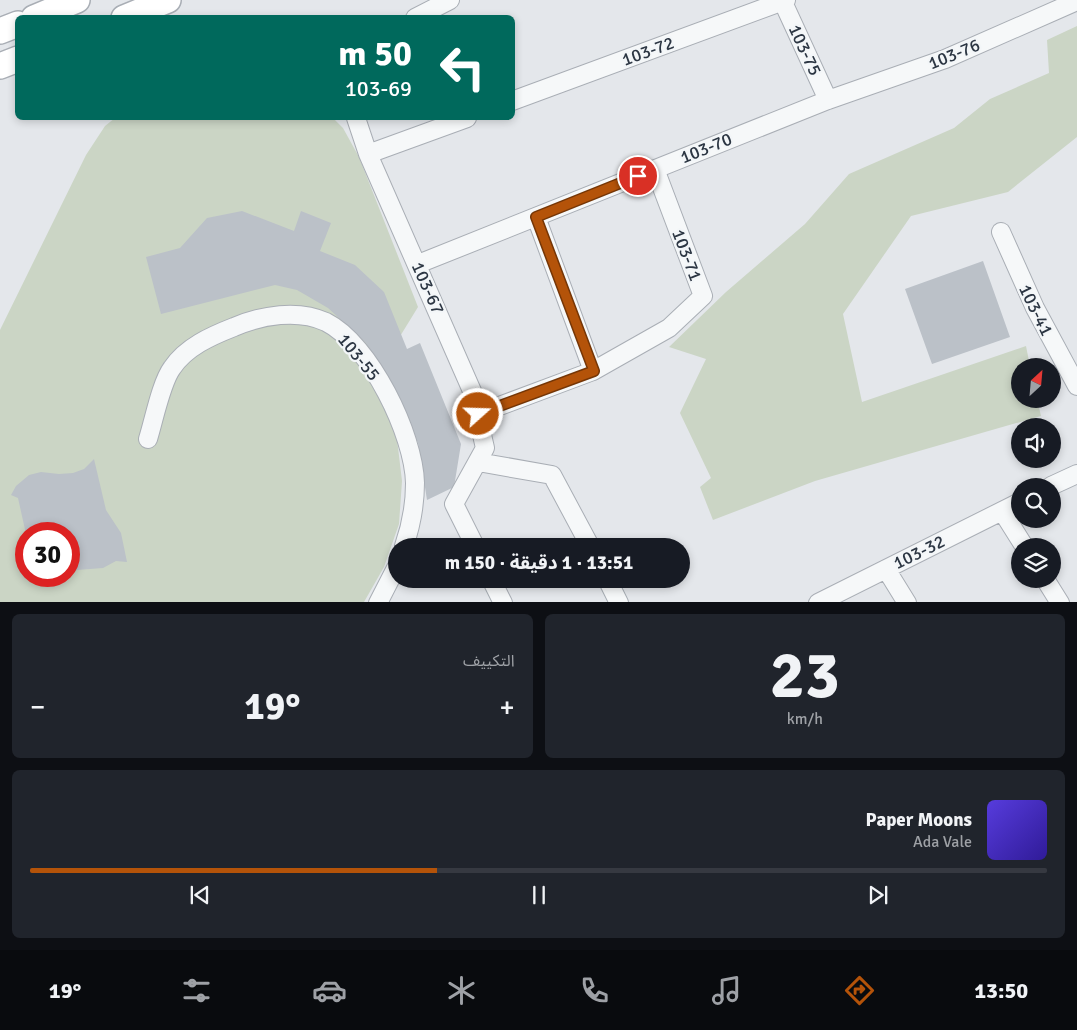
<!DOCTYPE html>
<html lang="ar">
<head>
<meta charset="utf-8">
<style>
  body { margin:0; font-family:Signika,"Noto Sans Arabic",sans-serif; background:#20242c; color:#f1f3f6; direction:rtl; height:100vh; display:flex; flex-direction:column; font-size:19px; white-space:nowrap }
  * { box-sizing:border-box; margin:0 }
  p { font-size:16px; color:#9ea1a6 }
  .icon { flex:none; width:28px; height:28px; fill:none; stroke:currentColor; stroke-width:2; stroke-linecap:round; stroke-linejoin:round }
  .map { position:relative; height:602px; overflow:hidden; direction:ltr }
  .details { display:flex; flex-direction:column; gap:12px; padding:12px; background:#0d0f14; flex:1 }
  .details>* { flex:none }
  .banner { position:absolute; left:15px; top:15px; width:500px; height:105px; border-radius:8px; box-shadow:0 2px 8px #0003; direction:rtl; background:#00695c; color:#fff; overflow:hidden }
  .needle { width:32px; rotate:26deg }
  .buttons { position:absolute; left:1011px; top:358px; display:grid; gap:10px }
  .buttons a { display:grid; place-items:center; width:50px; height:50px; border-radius:50%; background:#171b24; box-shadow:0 2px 8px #0003; font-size:25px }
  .speed { position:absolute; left:15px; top:522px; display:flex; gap:10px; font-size:25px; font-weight:700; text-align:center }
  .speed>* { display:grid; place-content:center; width:65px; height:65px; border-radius:50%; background:#171b24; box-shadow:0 2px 8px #0003; line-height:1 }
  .speed .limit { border:8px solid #d22; background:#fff; color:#111 }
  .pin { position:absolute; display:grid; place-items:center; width:42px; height:42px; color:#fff; margin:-21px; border:2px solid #fff; border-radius:50%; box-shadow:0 1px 5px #0007 }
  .me { position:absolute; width:55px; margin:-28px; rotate:70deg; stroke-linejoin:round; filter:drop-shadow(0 0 4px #0008) }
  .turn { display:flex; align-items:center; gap:18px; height:105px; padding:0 20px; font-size:22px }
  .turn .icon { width:65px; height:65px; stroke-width:2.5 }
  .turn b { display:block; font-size:35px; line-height:42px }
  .big { font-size:38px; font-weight:700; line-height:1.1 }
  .details .widget { flex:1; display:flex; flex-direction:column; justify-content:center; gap:8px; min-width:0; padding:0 18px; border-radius:8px; background:#20242c }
  .details .dial { align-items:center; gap:0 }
  .dial b { font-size:65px; line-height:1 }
  .song { display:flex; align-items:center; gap:15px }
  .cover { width:60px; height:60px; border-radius:8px; background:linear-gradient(135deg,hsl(250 70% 55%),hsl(250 70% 35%)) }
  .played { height:5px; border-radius:2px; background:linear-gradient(90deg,#b45309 40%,#363941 40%) }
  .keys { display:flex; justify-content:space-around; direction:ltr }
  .heat { display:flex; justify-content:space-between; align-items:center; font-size:28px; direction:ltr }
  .details .tiles { flex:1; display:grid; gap:12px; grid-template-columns:1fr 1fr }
  .widget:last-child { grid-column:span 2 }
  .trip { position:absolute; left:388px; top:538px; width:302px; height:50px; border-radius:25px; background:#171b24; box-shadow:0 2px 8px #0003; font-weight:700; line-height:50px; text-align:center; direction:rtl }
  .dock { display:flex; height:80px; justify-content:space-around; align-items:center; background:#090b0e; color:#9ea1a6 }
  .dock .icon { width:35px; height:35px }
  .dock .selected { color:#b45309 }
  .dock b { font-size:22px; color:#f1f3f6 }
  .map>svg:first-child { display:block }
</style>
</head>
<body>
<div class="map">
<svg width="1077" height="603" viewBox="0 0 1077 603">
  <rect width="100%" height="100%" fill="#e4e7eb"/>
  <path fill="#cbd5c5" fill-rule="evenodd" d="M1077 26V137L1008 192 911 216 843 314 862 402 1026 346 1030 366H1020V399H1037L1041 416 815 481 713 520 700 487 711 478 680 413 706 359 669 347 726 292 805 224 849 174 954 128 990 99 1049 73 1047 40Z
    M115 118H333L343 128 359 157 418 307 391 351 397 439 402 481 399 524 384 567 364 602H0V330L86 155 105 126ZM26 534H69V576H26Z"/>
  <path fill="#bbc1c8" d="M242 211 294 231 301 211 331 223 320 251 355 265 384 292 407 349 420 343 461 444 454 487 427 500 418 443 394 388 366 343 328 308 297 290 275 285 161 314 146 257 180 248 207 218Z
    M983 261 1010 337 932 364 905 289Z
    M94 459 106 510 121 533 127 562 116 561 103 568 77 570 69 575V534H26L18 498 11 495 16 486 29 475 41 472 59 474 73 473 84 469Z"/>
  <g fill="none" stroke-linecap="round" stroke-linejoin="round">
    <g stroke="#a9aeb5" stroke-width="20">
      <path id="minor" d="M782 0 828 100
        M415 18 450 0
        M512 101 786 0
        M356 118 368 154 472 391 485 448 454 504 475 546
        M368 154 467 118
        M536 217 593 371
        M1001 232 1035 308 1077 386
        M418 264 828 100 945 59 1077 1
        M478 414 593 371 669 328 703 296 655 169
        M148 439C154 420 161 383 172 368 186 347 211 336 234 327 262 315 298 309 326 322 370 344 414 435 415 483 415 505 411 526 404 546
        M478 462 552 475 590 546
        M1051 486 1077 474
        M1002 511 1024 546
        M886 569 907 603
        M491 579 503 603
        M607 579 619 603
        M1045 579 1060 603
        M378 603 396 568
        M818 603 1020 502"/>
    </g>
    <g stroke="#a9aeb5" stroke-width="28">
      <path id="secondary" d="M34 18 77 0
        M124 18 168 0
        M0 31 18 24
        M0 66 18 59"/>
    </g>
    <use href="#minor" stroke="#f6f8f9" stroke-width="18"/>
    <use href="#secondary" stroke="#fff" stroke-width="25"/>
  </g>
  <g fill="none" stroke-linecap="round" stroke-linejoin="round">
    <g stroke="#753606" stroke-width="12">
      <path id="route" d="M478 414 594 371 536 217 638 176"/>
    </g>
    <use href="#route" stroke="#b45309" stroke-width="9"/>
  </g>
  <g text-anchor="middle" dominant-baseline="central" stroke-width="4.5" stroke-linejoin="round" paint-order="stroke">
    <g font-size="18" fill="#2c3643" stroke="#f3f6f8">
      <text transform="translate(805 50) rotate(65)">103-75</text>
      <text transform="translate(648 51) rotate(-20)">103-72</text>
      <text transform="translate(954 54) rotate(-22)">103-76</text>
      <text transform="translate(706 148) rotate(-22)">103-70</text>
      <text transform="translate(687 255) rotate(69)">103-71</text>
      <text transform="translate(428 288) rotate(66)">103-67</text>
      <text transform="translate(1036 310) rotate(64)">103-41</text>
      <text transform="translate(359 357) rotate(51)">103-55</text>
      <text transform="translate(919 552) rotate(-26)">103-32</text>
    </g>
  </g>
</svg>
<div class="buttons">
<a><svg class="needle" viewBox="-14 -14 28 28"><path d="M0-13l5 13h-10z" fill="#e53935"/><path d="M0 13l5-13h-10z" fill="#9ea1a6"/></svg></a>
<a><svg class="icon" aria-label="sound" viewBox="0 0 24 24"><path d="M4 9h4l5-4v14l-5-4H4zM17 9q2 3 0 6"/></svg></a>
<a><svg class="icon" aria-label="search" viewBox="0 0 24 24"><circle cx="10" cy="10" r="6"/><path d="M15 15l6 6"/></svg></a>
<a><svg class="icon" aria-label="layers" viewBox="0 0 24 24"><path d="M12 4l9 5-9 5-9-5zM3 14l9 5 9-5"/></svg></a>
</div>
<div class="speed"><div class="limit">30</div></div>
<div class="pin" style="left:638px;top:176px;background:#d93025"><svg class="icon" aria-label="arrive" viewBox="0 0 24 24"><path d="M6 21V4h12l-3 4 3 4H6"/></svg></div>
<svg class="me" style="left:478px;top:414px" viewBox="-20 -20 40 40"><circle r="17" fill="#b45309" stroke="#fff" stroke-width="3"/><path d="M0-11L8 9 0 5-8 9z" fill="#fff"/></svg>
<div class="trip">13:51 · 1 دقيقة · 150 m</div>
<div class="banner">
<div class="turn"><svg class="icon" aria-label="left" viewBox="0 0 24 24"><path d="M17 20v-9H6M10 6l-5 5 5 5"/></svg><div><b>50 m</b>103-69</div></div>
</div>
</div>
<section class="details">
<div class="tiles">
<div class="widget dial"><b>23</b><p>km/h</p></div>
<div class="widget"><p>التكييف</p>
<div class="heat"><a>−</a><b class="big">19°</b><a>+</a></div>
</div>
<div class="widget">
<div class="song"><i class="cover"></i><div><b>Paper Moons</b><p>Ada Vale</p></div></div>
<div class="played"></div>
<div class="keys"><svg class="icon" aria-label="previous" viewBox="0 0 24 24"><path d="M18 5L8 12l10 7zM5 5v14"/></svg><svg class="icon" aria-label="pause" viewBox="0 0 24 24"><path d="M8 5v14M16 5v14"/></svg><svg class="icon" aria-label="next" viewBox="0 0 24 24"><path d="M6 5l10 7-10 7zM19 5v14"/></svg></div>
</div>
</div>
</section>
<nav class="dock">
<b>13:50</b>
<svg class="icon selected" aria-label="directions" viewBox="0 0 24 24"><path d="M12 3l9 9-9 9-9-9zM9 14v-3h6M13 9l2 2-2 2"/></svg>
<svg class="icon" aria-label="music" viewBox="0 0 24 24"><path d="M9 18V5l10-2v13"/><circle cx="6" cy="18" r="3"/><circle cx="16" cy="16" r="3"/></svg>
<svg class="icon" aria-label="phone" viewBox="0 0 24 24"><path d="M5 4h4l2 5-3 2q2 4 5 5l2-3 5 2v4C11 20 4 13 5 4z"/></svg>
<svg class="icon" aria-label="climate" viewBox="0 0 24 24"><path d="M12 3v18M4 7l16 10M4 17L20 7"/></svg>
<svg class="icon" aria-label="car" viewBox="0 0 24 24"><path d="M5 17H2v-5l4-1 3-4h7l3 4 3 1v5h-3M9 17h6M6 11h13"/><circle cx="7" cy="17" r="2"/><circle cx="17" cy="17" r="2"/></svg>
<svg class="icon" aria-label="filters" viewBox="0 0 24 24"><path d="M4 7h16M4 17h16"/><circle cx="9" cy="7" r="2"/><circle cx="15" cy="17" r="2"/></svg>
<b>19°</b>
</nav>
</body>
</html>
